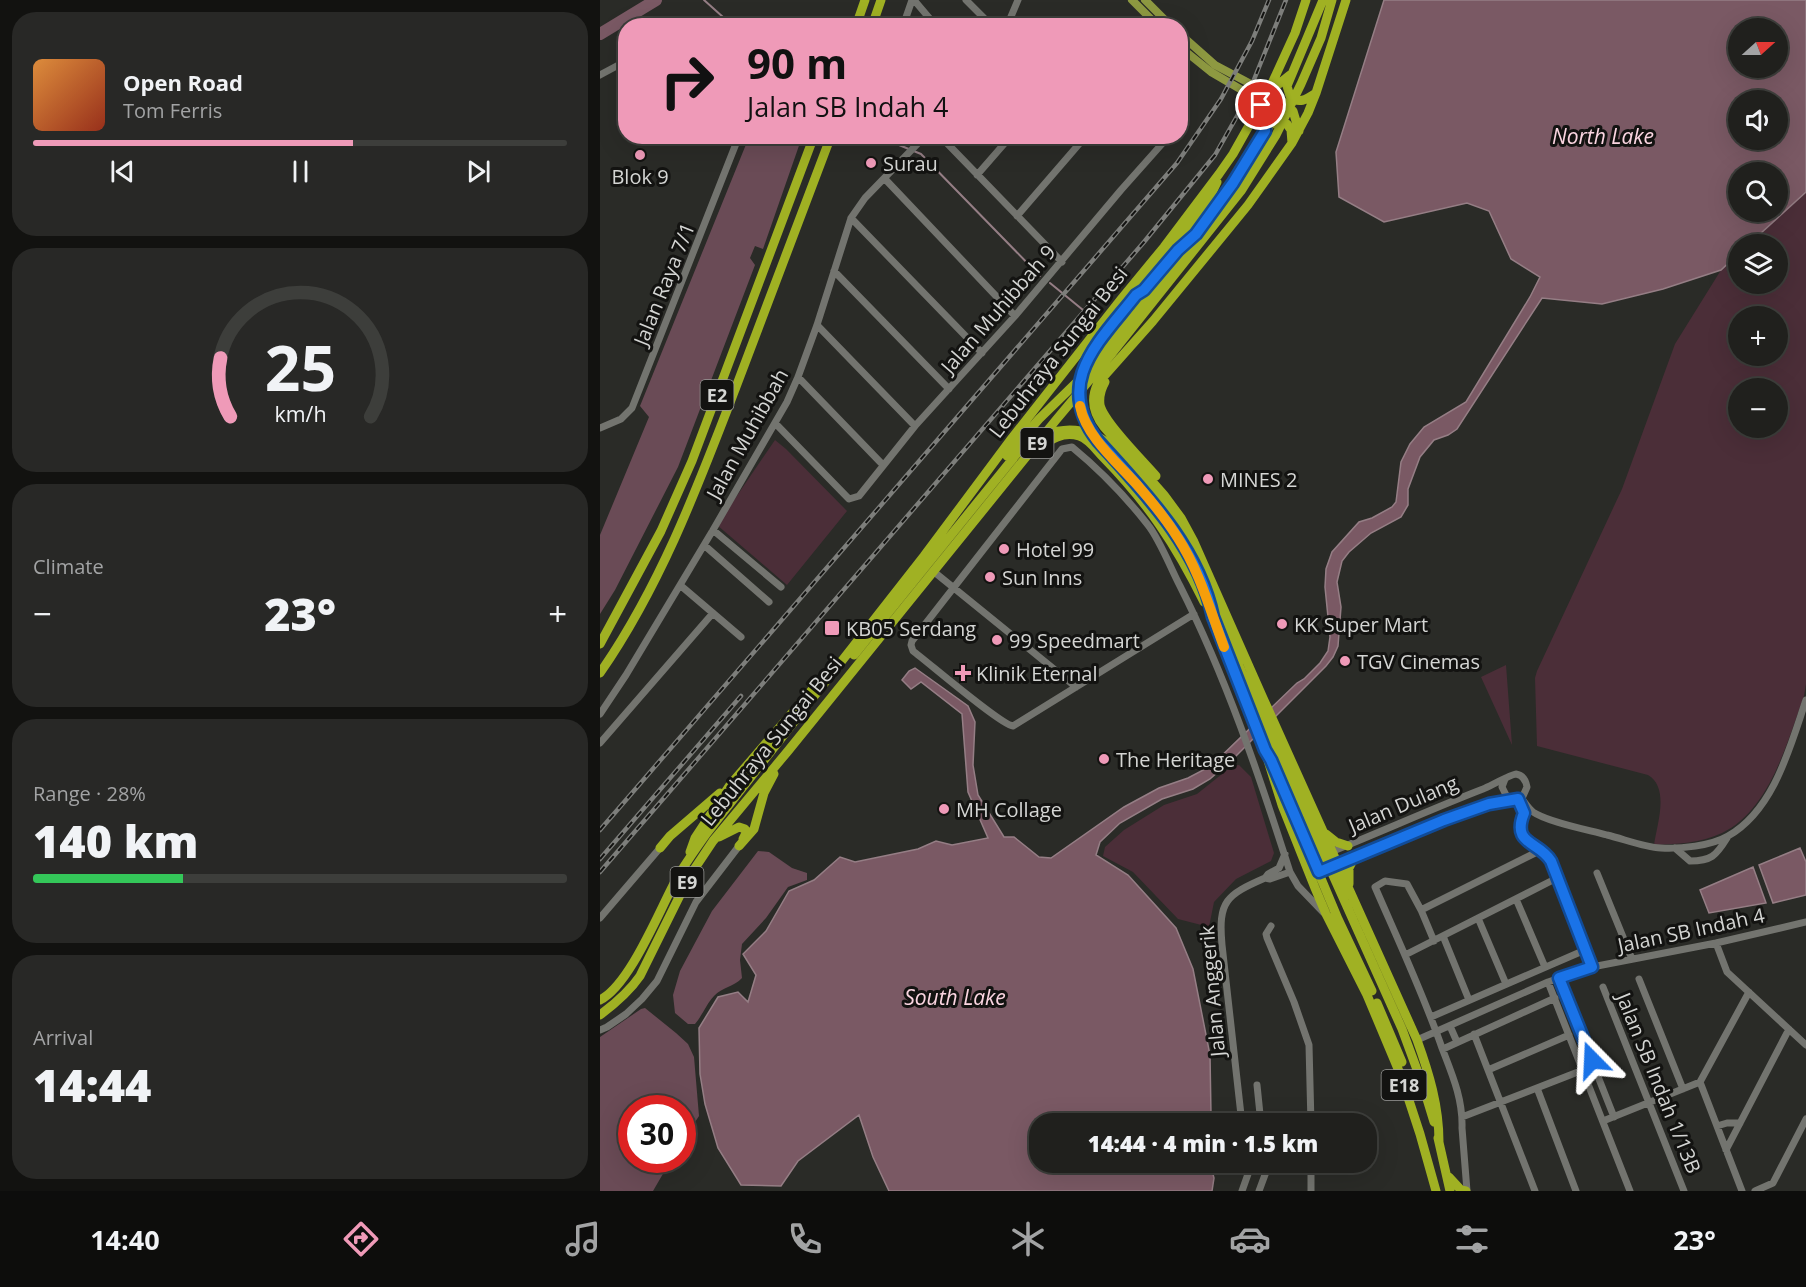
<!DOCTYPE html>
<html lang="en">
<head>
<meta charset="utf-8">
<style>
  body { margin:0; font-family:"Open Sans",sans-serif; background:#282826; color:#f1f3f6; height:100vh; display:flex; flex-direction:column; font-size:22px; white-space:nowrap }
  * { box-sizing:border-box; margin:0 }
  p { font-size:20px; color:#a2a3a4 }
  .icon { flex:none; width:33px; height:33px; fill:none; stroke:currentColor; stroke-width:2; stroke-linecap:round; stroke-linejoin:round }
  .map { position:relative; flex:1; overflow:hidden }
  .drawer { display:flex; flex-direction:column; gap:12px; padding:12px; background:#121210; width:600px }
  .drawer>* { flex:none }
  .guide { position:absolute; left:18px; top:18px; width:570px; height:126px; border-radius:24px; box-shadow:0 6px 24px #0002,0 0 0 2px #3d3e3b; background:#ef9ab8; color:#111; overflow:hidden }
  .needle { width:39px; rotate:69deg }
  .tools { position:absolute; left:1128px; top:18px; display:grid; gap:12px }
  .tools a { display:grid; place-items:center; width:60px; height:60px; border-radius:50%; background:#20201d; box-shadow:0 6px 24px #0002,0 0 0 2px #3d3e3b; font-size:30px }
  .speed { position:absolute; left:18px; top:1095px; display:flex; gap:12px; font-size:30px; font-weight:700; text-align:center }
  .speed>* { display:grid; place-content:center; width:78px; height:78px; border-radius:50%; background:#20201d; box-shadow:0 6px 24px #0002,0 0 0 2px #3d3e3b; line-height:1 }
  .speed .limit { border:9px solid #d22; background:#fff; color:#111 }
  .pin { position:absolute; display:grid; place-items:center; width:51px; height:51px; color:#fff; margin:-26px; border:3px solid #fff; border-radius:50%; box-shadow:0 2px 6px #0007 }
  .me { position:absolute; width:66px; margin:-33px; rotate:339deg; stroke-linejoin:round; filter:drop-shadow(0 0 4px #0008) }
  .turn { display:flex; align-items:center; gap:21px; height:126px; padding:0 30px; font-size:27px }
  .turn .icon { width:78px; height:78px; stroke-width:2.5 }
  .turn b { display:block; font-size:42px; line-height:51px }
  .big { font-size:45px; font-weight:800; line-height:1.1 }
  .drawer .tile { flex:1; display:flex; flex-direction:column; justify-content:center; gap:9px; min-width:0; padding:0 21px; border-radius:24px; background:#282826 }
  .drawer .dial { align-items:center; gap:0 }
  .dial svg { height:156px; overflow:visible; fill:none; stroke:#3d3e3b; stroke-width:7; stroke-linecap:round; text-anchor:middle }
  .dial text { fill:#f1f3f6; stroke:none }
  .song { display:flex; align-items:center; gap:18px }
  .cover { width:72px; height:72px; border-radius:9px; background:linear-gradient(135deg,hsl(30 70% 55%),hsl(10 70% 35%)) }
  .played { height:6px; border-radius:3px; background:linear-gradient(90deg,#ef9ab8 60%,#3d3e3b 60%) }
  .keys { display:flex; justify-content:space-around; direction:ltr }
  .heat { display:flex; justify-content:space-between; align-items:center; font-size:33px; direction:ltr }
  .charge { height:9px; border-radius:4px; background:linear-gradient(90deg,#34c759 28%,#3d3e3b 0) }
  .trip { position:absolute; left:429px; top:1113px; width:348px; height:60px; border-radius:24px; background:#20201d; box-shadow:0 6px 24px #0002,0 0 0 2px #3d3e3b; font-weight:800; line-height:60px; text-align:center }
  .tab-bar { display:flex; height:96px; justify-content:space-around; align-items:center; background:#0d0d0c; color:#a2a3a4 }
  .tab-bar .icon { width:42px; height:42px }
  .tab-bar .active { color:#ef9ab8 }
  .tab-bar b { font-size:27px; color:#f1f3f6 }
  main { display:flex; flex:1; min-height:0 }
  .map>svg:first-child { display:block }
</style>
</head>
<body>
<main>
<section class="drawer">
<div class="tile">
<div class="song"><i class="cover"></i><div><b>Open Road</b><p>Tom Ferris</p></div></div>
<div class="played"></div>
<div class="keys"><svg class="icon" aria-label="previous" viewBox="0 0 24 24"><path d="M18 5L8 12l10 7zM5 5v14"/></svg><svg class="icon" aria-label="pause" viewBox="0 0 24 24"><path d="M8 5v14M16 5v14"/></svg><svg class="icon" aria-label="next" viewBox="0 0 24 24"><path d="M6 5l10 7-10 7zM19 5v14"/></svg></div>
</div>
<div class="tile dial"><svg viewBox="0 0 100 80">
<path d="M14 69A42 42 0 1 1 86 69"/>
<path d="M14 69A42 42 0 0 1 9 39" stroke="#ef9ab8"/>
<text x="50" y="56" font-size="32" font-weight="700">25</text>
<text x="50" y="72" font-size="11">km/h</text>
</svg></div>
<div class="tile"><p>Climate</p>
<div class="heat"><a>−</a><b class="big">23°</b><a>+</a></div>
</div>
<div class="tile"><p>Range · 28%</p><b class="big">140 km</b><div class="charge"></div></div>
<div class="tile"><p>Arrival</p><b class="big">14:44</b></div>
</section>
<div class="map">
<svg width="1206" height="1191" viewBox="0 0 1206 1191">
  <rect width="100%" height="100%" fill="#2a2b27"/>
  <path fill="#4b2e38" fill-rule="evenodd" d="M1206 192V684L1204 696C1187 742 1170 810 1122 833 1101 843 1077 844 1054 845 1057 824 1070 788 1048 775L937 746 935 678 937 671 1022 489 1075 344 1121 270 1138 254V284H1178V244H1149ZM1138 316H1178V356H1138ZM1138 388H1178V428H1138Z
    M175 440 186 449 247 511 187 585 117 525Z
    M906 665 912 745 881 677Z
    M639 765 651 777 674 853 671 861 636 879 614 902 609 927 578 919 533 872 503 856 505 847 524 830 564 805 597 794 632 766Z"/>
  <path fill="#6a4b56" d="M149 137H202L163 249 155 246 150 258 155 265 78 467 15 590 0 614V535L49 417 40 406Z
    M158 851 169 852 192 868 207 873V880L188 887 166 918 142 944 140 960 142 978C134 987 122 987 114 996 107 1003 102 1016 95 1024H88L75 1013 73 995 80 971 112 911Z
    M45 1008 76 1033 88 1044 94 1057 99 1116 83 1140 82 1108H32V1160H71L53 1191H0V1037L41 1009Z"/>
  <path fill="#7a5964" stroke="#957e85" stroke-width="1.5" fill-rule="evenodd" d="M784 0H1206V192L1149 244H1138V254L1121 270 1063 289 1002 304 942 298 857 429 848 435 834 440 820 457 808 489V505L801 517 771 533 749 552 742 561 737 582 741 607 738 646 733 657 726 666 634 758 610 779 593 789 562 799 520 823 500 842 496 855 528 875 576 928 593 969 610 1055 611 1115 617 1123 440 1124V1162L610 1163 614 1178 612 1191H289L273 1157 259 1115 198 1161 181 1186 141 1185 118 1148 105 1104 100 1074 99 1028 118 997 138 992 148 1002 156 975 143 954 166 931 189 891 214 880 240 857 255 862 318 849 336 841 352 845 388 838 368 792 362 714 321 682 311 689 302 680 309 671 315 668 368 706 375 722 373 765 378 795 404 837H414L439 857 451 858 524 807 559 788 588 778 611 766 697 683 704 679 720 663 728 651 730 637 725 587 726 569 732 552 759 522 772 518 792 507 796 502 801 462 810 444 824 427 866 402 930 297 940 277 911 259 889 211 867 203 784 222 739 197 736 152ZM1138 28H1178V68H1138ZM1138 100H1178V140H1138ZM1138 172H1178V212H1138Z
    M1200 848 1206 862V895L1173 903 1159 865Z
    M1153 867 1166 903 1109 913 1100 890Z"/>
  <g fill="none" stroke-linecap="round" stroke-linejoin="round">
    <path stroke="#957e85" stroke-width="2" d="M104 0 133 26
      M277 136 321 154 440 276
      M450 283 494 319"/>
    <path stroke="#7a5964" stroke-width="12" d="M0 34 56 0"/>
    <path stroke="#73746f" stroke-width="7" d="M314 0 336 26
      M366 0 392 26
      M303 26 312 0
      M407 26 418 0
      M0 75 26 61
      M580 107 583 122 580 124
      M340 136 462 262
      M377 175 411 136
      M285 179 415 316
      M417 216 486 136
      M251 218 382 353
      M234 271 349 389
      M217 325 315 426
      M198 377 283 465
      M175 423 249 499 259 496 315 426 415 316 521 190 569 136
      M0 428 21 419 32 408 139 136
      M113 530 181 587
      M104 545 169 602
      M333 571 476 687
      M80 585 141 637
      M594 614 413 726C401 725 329 663 313 651L311 645 312 641 462 449 472 447C500 470 526 497 548 525 560 540 571 569 580 586 626 677 659 775 690 872L698 886 723 912
      M0 714 26 675 113 530 187 402 198 377 217 325 251 218 265 198 325 136
      M0 743 113 613
      M921 798C925 802 928 808 933 812 947 822 989 830 1007 835 1024 839 1043 847 1061 848 1080 849 1111 846 1128 836 1174 810 1190 747 1206 700
      M920 801 924 813C912 844 939 841 951 861L992 967
      M1075 848 1090 861C1111 861 1116 856 1127 838
      M713 859C770 837 826 811 883 789 890 786 912 774 916 774 923 775 926 781 927 787L923 796 913 799 906 795 902 787 905 779
      M719 872 844 820 889 804 913 799
      M997 873 1032 959
      M665 878 668 874 679 868 685 854
      M916 899 945 967
      M821 910 941 850
      M0 918 60 848
      M878 918 906 984
      M671 926 666 934 667 938 694 1002 709 1045 711 1124
      M843 936 869 1000
      M834 941 821 910 807 884 785 881 775 887C798 940 823 993 842 1048 852 1074 863 1099 862 1128L867 1191
      M1116 943 1127 972 1206 1045
      M805 955 957 878
      M959 978 1014 1117
      M1039 979 1083 1089
      M948 982 1030 1191
      M1003 987 1084 1191
      M831 1017 985 950
      M850 1026 857 1042
      M0 1030 7 1027 26 1014 42 999 57 981 96 902 139 846
      M874 1034 935 1191
      M817 1040 948 982 992 967 1116 943 1206 922
      M843 1049 955 998
      M888 1070 969 1035
      M1100 1082 1142 1191
      M657 1085 661 1124
      M937 1088 976 1191
      M862 1117 983 1070
      M1003 1121 1100 1082 1149 992
      M642 1124 622 945C618 901 626 895 665 878L670 879 690 872
      M1117 1126 1127 1123H1140
      M1126 1150 1189 1029
      M711 1162V1191
      M642 1191 648 1174 646 1162
      M659 1191 666 1172 667 1162
      M1155 1191 1173 1183 1206 1119"/>
    <path stroke="#8e9941" stroke-width="8" d="M532 0 558 26
      M545 0 571 26
      M580 34 615 65 681 100 684 107 680 111 676 110 611 72 580 47"/>
    <path stroke="#a0b123" stroke-width="9" d="M746 0 716 93 708 113 692 143 648 205 553 321 498 383C490 399 493 413 504 427L564 495 581 518 594 542 663 698 817 1040C829 1073 839 1106 839 1142
      M256 26 265 0
      M272 26 281 0
      M658 89 675 87 690 75
      M716 93C707 99 699 105 690 96L687 86 723 0
      M681 100 693 111 699 131
      M660 102 665 117V131
      M505 382C501 389 499 397 500 405 504 422 543 461 556 476
      M437 449C450 440 462 431 479 436 489 439 496 450 503 457 548 503 576 545 604 602
      M407 456 439 419 479 380 561 280 589 245 633 183 670 125 678 121 687 124 691 130 692 143
      M572 529C557 507 539 487 521 467 490 432 463 406 489 356L609 199 617 182
      M588 553 608 598 613 617 665 751 682 805 715 888 726 914 767 995 801 1076 820 1134 836 1191
      M610 590 639 666 802 1029 823 1086 834 1122
      M0 644 61 531 92 461 214 136
      M254 655 419 451C445 427 482 422 510 445 523 456 533 470 544 483 564 506 581 530 596 558
      M0 673C61 585 98 486 136 387 168 303 199 220 231 136
      M679 778 738 919 772 991
      M726 834 736 842 748 846
      M119 837 139 827 145 829 146 833 143 839
      M139 846 154 829 164 793 174 774
      M60 848 70 836 120 793
      M90 852 95 838 130 785 223 677
      M749 884V868L754 858
      M0 1000C31 984 60 908 78 876 87 861 97 847 107 833L324 556 412 438 522 298 564 247 619 174 633 154 669 90 695 33 706 0
      M777 1003 802 1062
      M0 1015C16 1003 29 992 40 976L89 877 113 841 188 751 456 420 513 352 641 191 676 135 701 84 721 38 732 0
      M838 1138 850 1191
      M849 1177 861 1190 866 1191"/>
    <g stroke="#7d7e7b" stroke-width="4.5">
      <path id="rail" d="M0 830 577 163 621 99 652 41 669 0
        M0 859 141 696
        M0 872 544 242 615 155 645 102 686 0"/>
    </g>
    <use href="#rail" stroke="#131311" stroke-width="2" stroke-dasharray="7" stroke-linecap="butt"/>
  </g>
  <g fill="none" stroke-linecap="round" stroke-linejoin="round">
    <g stroke="#114b97" stroke-width="15">
      <path id="route" d="M661 105 665 117V131L633 183 596 234 578 250 544 290 536 295C500 341 452 382 498 441 544 492 598 546 613 617L665 750 671 760 719 872 844 820 889 804 918 799 924 813C911 845 939 841 951 861L992 967 959 978 992 1060"/>
    </g>
    <use href="#route" stroke="#1a73e8" stroke-width="10"/>
    <path stroke="#f59e0b" stroke-width="10" d="M480 406C486 437 519 464 539 487 553 503 566 519 578 538 600 572 610 610 624 647"/>
  </g>
  <g fill="#ef9ab8" stroke="#131311" stroke-width="2">
    <circle cx="40" cy="155" r="6"/>
    <circle cx="271" cy="163" r="6"/>
    <circle cx="608" cy="479" r="6"/>
    <circle cx="404" cy="549" r="6"/>
    <circle cx="390" cy="577" r="6"/>
    <circle cx="682" cy="624" r="6"/>
    <rect x="224" y="620" width="16" height="16" rx="3"/>
    <circle cx="397" cy="640" r="6"/>
    <circle cx="745" cy="661" r="6"/>
    <path d="M360 664h6v6h6v6h-6v6h-6v-6h-6v-6h6z"/>
    <circle cx="504" cy="759" r="6"/>
    <circle cx="344" cy="809" r="6"/>
  </g>
  <g text-anchor="middle" dominant-baseline="central" stroke-width="6" stroke-linejoin="round" paint-order="stroke">
    <g fill="#131311" stroke="#9a9b99" stroke-width="1.5">
      <rect x="100.5" y="380" width="33" height="30" rx="4.5"/>
      <rect x="420.5" y="428" width="33" height="30" rx="4.5"/>
      <rect x="70.5" y="867" width="33" height="30" rx="4.5"/>
      <rect x="781.5" y="1070" width="45" height="30" rx="4.5"/>
    </g>
    <g font-size="18" font-weight="bold" fill="#d4d5d3">
      <text x="117" y="395">E2</text>
      <text x="437" y="443">E9</text>
      <text x="87" y="882">E9</text>
      <text x="804" y="1085">E18</text>
    </g>
    <g font-size="20" fill="#d4d5d3" stroke="#131311" text-anchor="start">
      <text x="283" y="163">Surau</text>
      <text x="40" y="176" text-anchor="middle">Blok 9</text>
      <text x="620" y="479">MINES 2</text>
      <text x="416" y="549">Hotel 99</text>
      <text x="402" y="577">Sun Inns</text>
      <text x="694" y="624">KK Super Mart</text>
      <text x="246" y="628">KB05 Serdang</text>
      <text x="409" y="640">99 Speedmart</text>
      <text x="757" y="661">TGV Cinemas</text>
      <text x="376" y="673">Klinik Eternal</text>
      <text x="516" y="759">The Heritage</text>
      <text x="356" y="809">MH Collage</text>
    </g>
    <g font-size="20" fill="#d4d5d3" stroke="#131311">
      <text transform="translate(64 284) rotate(-68)">Jalan Raya 7/1</text>
      <text transform="translate(398 309) rotate(-49)">Jalan Muhibbah 9</text>
      <text transform="translate(458 352) rotate(-52)">Lebuhraya Sungai Besi</text>
      <text transform="translate(147 434) rotate(-61)">Jalan Muhibbah</text>
      <text transform="translate(171 741) rotate(-51)">Lebuhraya Sungai Besi</text>
      <text transform="translate(803 804) rotate(-23)">Jalan Dulang</text>
      <text transform="translate(1091 930) rotate(-12)">Jalan SB Indah 4</text>
      <text transform="translate(612 991) rotate(-95)">Jalan Anggerik</text>
      <text transform="translate(1059 1083) rotate(68)">Jalan SB Indah 1/13B</text>
    </g>
    <g font-size="21" font-style="italic" fill="#fbd5e1" stroke="#131311">
      <text x="1003" y="136">North Lake</text>
      <text x="355" y="997">South Lake</text>
    </g>
  </g>
</svg>
<div class="tools">
<a><svg class="needle" viewBox="-14 -14 28 28"><path d="M0-13l5 13h-10z" fill="#e53935"/><path d="M0 13l5-13h-10z" fill="#a2a3a4"/></svg></a>
<a><svg class="icon" aria-label="sound" viewBox="0 0 24 24"><path d="M4 9h4l5-4v14l-5-4H4zM17 9q2 3 0 6"/></svg></a>
<a><svg class="icon" aria-label="search" viewBox="0 0 24 24"><circle cx="10" cy="10" r="6"/><path d="M15 15l6 6"/></svg></a>
<a><svg class="icon" aria-label="layers" viewBox="0 0 24 24"><path d="M12 4l9 5-9 5-9-5zM3 14l9 5 9-5"/></svg></a>
<a>+</a>
<a>−</a>
</div>
<div class="speed"><div class="limit">30</div></div>
<div class="pin" style="left:661px;top:105px;background:#d93025"><svg class="icon" aria-label="arrive" viewBox="0 0 24 24"><path d="M6 21V4h12l-3 4 3 4H6"/></svg></div>
<svg class="me" style="left:992px;top:1060px" viewBox="-20 -20 40 40"><path d="M0-17L14 15 0 8-14 15z" fill="#1a73e8" stroke="#fff" stroke-width="4"/></svg>
<div class="trip">14:44 · 4 min · 1.5 km</div>
<div class="guide">
<div class="turn"><svg class="icon" aria-label="right" viewBox="0 0 24 24"><path d="M7 20v-9h11M14 6l5 5-5 5"/></svg><div><b>90 m</b>Jalan SB Indah 4</div></div>
</div>
</div>
</main>
<nav class="tab-bar">
<b>14:40</b>
<svg class="icon active" aria-label="directions" viewBox="0 0 24 24"><path d="M12 3l9 9-9 9-9-9zM9 14v-3h6M13 9l2 2-2 2"/></svg>
<svg class="icon" aria-label="music" viewBox="0 0 24 24"><path d="M9 18V5l10-2v13"/><circle cx="6" cy="18" r="3"/><circle cx="16" cy="16" r="3"/></svg>
<svg class="icon" aria-label="phone" viewBox="0 0 24 24"><path d="M5 4h4l2 5-3 2q2 4 5 5l2-3 5 2v4C11 20 4 13 5 4z"/></svg>
<svg class="icon" aria-label="climate" viewBox="0 0 24 24"><path d="M12 3v18M4 7l16 10M4 17L20 7"/></svg>
<svg class="icon" aria-label="car" viewBox="0 0 24 24"><path d="M5 17H2v-5l4-1 3-4h7l3 4 3 1v5h-3M9 17h6M6 11h13"/><circle cx="7" cy="17" r="2"/><circle cx="17" cy="17" r="2"/></svg>
<svg class="icon" aria-label="filters" viewBox="0 0 24 24"><path d="M4 7h16M4 17h16"/><circle cx="9" cy="7" r="2"/><circle cx="15" cy="17" r="2"/></svg>
<b>23°</b>
</nav>
</body>
</html>
